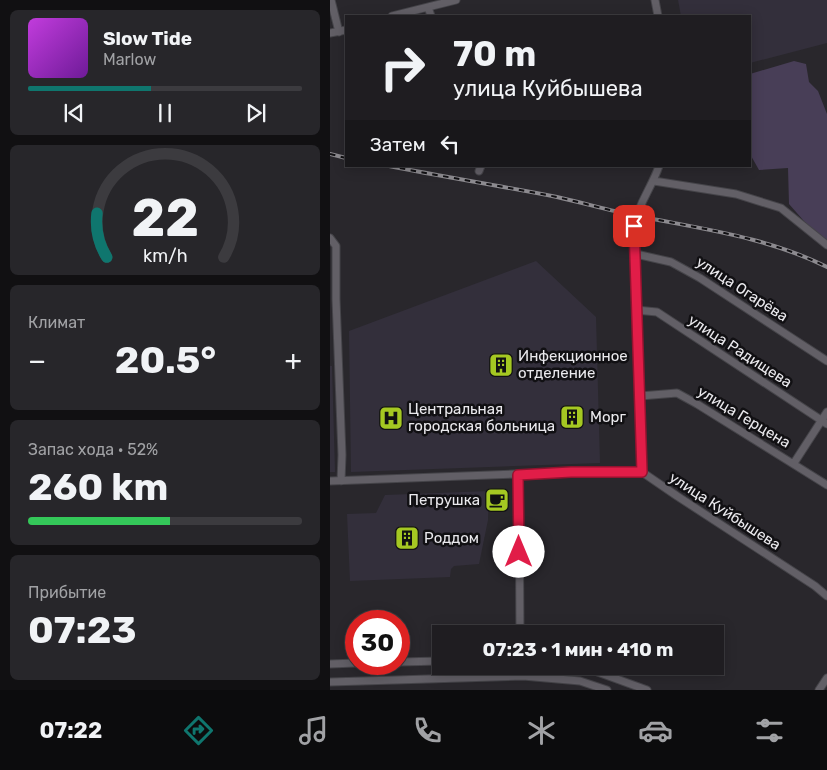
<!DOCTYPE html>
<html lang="ru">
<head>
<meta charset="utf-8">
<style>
  body { margin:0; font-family:Rubik,sans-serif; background:#27262a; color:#f1f3f6; height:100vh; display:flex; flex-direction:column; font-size:19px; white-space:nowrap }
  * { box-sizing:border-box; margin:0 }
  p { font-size:16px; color:#a1a2a5 }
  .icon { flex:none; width:28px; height:28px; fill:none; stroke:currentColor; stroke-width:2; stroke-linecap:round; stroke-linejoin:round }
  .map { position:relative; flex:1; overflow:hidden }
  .panel { display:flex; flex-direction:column; gap:10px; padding:10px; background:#111012; width:330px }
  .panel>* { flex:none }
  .top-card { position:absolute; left:15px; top:15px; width:406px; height:152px; border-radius:0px; box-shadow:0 2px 12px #0003,0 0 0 1px #3c3b3f; background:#1f1d21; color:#f1f3f6; overflow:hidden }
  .speed { position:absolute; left:15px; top:610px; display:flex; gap:10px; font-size:25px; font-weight:700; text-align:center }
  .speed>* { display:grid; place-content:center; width:65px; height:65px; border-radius:50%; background:#1f1d21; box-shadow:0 2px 12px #0003,0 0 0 1px #3c3b3f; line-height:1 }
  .speed .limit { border:8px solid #d22; background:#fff; color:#111 }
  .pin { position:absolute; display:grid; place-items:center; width:42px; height:42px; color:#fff; margin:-21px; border-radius:10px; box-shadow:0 2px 8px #0006 }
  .me { position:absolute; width:55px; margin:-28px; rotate:0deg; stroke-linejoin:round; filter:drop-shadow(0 0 4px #0008) }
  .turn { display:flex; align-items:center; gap:18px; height:105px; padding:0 25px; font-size:22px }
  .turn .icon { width:65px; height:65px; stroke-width:2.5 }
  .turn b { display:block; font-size:35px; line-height:42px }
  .then { display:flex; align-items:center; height:48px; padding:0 25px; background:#0003; gap:10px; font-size:19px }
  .big { font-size:38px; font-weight:700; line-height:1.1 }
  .panel .tile { flex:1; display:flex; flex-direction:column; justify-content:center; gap:8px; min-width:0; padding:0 18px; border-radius:8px; background:#27262a }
  .panel .dial { align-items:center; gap:0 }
  .dial svg { height:130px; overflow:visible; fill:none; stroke:#3c3b3f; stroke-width:7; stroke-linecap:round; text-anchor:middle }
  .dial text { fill:#f1f3f6; stroke:none }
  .song { display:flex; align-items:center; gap:15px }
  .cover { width:60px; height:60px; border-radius:8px; background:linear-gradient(135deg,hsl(290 70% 55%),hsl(280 70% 35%)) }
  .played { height:5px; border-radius:2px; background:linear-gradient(90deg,#0f766e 45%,#3c3b3f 45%) }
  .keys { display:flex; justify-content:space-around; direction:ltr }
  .heat { display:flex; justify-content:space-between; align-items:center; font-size:28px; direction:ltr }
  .charge { height:8px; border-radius:4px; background:linear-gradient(90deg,#34c759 52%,#3c3b3f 0) }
  .trip { position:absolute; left:102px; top:625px; width:292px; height:50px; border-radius:0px; background:#1f1d21; box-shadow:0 2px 12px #0003,0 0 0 1px #3c3b3f; font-weight:700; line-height:50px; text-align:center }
  .tabs { display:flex; height:80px; justify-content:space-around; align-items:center; background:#0c0c0d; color:#a1a2a5 }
  .tabs .icon { width:35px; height:35px }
  .tabs .active { color:#0f766e }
  .tabs b { font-size:22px; color:#f1f3f6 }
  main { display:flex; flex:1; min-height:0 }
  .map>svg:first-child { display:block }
</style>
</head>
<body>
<main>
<section class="panel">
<div class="tile">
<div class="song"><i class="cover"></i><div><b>Slow Tide</b><p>Marlow</p></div></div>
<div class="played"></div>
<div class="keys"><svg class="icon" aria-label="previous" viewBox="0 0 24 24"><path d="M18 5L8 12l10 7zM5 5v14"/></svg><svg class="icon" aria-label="pause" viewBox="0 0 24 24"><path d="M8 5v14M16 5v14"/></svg><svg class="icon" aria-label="next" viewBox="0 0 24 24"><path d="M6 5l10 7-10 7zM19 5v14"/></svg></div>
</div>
<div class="tile dial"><svg viewBox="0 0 100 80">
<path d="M14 69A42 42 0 1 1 86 69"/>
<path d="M14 69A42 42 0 0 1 8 42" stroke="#0f766e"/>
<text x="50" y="56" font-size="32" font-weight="700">22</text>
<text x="50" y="72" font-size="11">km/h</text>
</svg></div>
<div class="tile"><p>Климат</p>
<div class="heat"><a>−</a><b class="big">20.5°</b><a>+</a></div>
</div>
<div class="tile"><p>Запас хода · 52%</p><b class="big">260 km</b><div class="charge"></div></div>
<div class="tile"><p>Прибытие</p><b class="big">07:23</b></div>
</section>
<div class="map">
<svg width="497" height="690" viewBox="0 0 497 690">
  <rect width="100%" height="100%" fill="#29272c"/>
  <path fill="#332f3b" d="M348 0H497V43L420 63V16H351Z
    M206 261 266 317 270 463 21 472 19 331Z
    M0 366H2L5 472H0Z
    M159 491 158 520 149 564 124 566 121 569 120 577 20 581 17 514 46 513 55 495Z"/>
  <path fill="#483e57" d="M464 61 476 64 479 82 488 91 497 114V240L481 229 459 204 458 168 429 170 420 154V74Z"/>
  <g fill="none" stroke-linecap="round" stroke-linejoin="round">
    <g stroke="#454449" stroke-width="9">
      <path id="minor" d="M1 0 9 32
        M325 0 328 16
        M98 7 101 16
        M62 16 126 0
        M0 33 16 30
        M149 171 151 166
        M324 181 406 194 451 208 497 245
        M0 238 6 246V299L12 455 11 481
        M306 254 341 262 370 278 497 361
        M306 310 327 312 497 424
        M310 396 347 393 367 404 497 485
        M464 463 497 412
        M312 472 304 226C308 204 322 187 329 166
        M189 475 190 634
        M0 481 241 472H312L347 496 485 586 497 596
        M69 662 111 661
        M0 664 26 663
        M192 666 193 676
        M251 666 317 690
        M0 682 193 676 250 681 277 690
        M489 690 497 678"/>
    </g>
    <use href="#minor" stroke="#625f66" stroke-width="7"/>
    <g stroke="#8c8a8f" stroke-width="4">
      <path id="rail" d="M0 154 16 158
        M59 166C115 177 171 186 227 197 254 203 281 211 308 216 372 229 437 237 497 267"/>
    </g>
    <use href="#rail" stroke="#111013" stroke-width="2" stroke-dasharray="5.5" stroke-linecap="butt"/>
  </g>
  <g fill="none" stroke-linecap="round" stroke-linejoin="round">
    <g stroke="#92132f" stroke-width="12">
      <path id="route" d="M189 552 188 475 241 472H312L304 226"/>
    </g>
    <use href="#route" stroke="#e11d48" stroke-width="9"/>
  </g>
  <defs>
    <g id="building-square" transform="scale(1.25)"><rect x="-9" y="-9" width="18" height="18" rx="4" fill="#a5c822" stroke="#111013"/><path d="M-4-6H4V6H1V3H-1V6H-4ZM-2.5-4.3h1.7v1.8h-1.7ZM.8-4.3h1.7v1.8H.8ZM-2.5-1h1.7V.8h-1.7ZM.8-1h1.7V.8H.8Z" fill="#111"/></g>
    <g id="hospital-square" transform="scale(1.25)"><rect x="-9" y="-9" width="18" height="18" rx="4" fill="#a5c822" stroke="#111013"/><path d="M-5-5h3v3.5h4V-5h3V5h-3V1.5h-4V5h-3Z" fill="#111"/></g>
    <g id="cafe-square" transform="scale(1.25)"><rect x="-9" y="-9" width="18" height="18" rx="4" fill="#a5c822" stroke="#111013"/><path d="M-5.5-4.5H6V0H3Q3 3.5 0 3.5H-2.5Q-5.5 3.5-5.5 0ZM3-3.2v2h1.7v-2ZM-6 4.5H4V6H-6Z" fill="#111"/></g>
  </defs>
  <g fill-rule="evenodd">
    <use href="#building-square" x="171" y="365"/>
    <use href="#building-square" x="242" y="417"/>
    <use href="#hospital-square" x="61" y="418"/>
    <use href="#cafe-square" x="167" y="500"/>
    <use href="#building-square" x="77" y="538"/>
  </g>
  <g text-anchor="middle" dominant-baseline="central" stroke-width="5" stroke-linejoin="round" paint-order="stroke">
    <g font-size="15" fill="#eae9ed" stroke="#111013">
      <text transform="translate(412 289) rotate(33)">улица Огарёва</text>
      <text transform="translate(410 351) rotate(33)">улица Радищева</text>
      <text transform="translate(414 417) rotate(31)">улица Герцена</text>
      <text transform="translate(395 511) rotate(33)">улица Куйбышева</text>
    </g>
    <g font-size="15" fill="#eae9ed" stroke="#111013" text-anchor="start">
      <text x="188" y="356">Инфекционное<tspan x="188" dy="17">отделение</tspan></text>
      <text x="78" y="409">Центральная<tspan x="78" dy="17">городская больница</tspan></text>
      <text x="260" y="417">Морг</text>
      <text x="150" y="500" text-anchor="end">Петрушка</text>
      <text x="94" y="538">Роддом</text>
    </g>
  </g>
</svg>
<div class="speed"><div class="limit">30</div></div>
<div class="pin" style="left:304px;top:226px;background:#d93025"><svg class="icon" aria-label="arrive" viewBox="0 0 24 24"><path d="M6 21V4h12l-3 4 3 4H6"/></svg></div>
<svg class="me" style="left:189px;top:552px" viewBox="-20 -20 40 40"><circle r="19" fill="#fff"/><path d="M0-13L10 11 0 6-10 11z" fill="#e11d48"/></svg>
<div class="trip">07:23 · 1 мин · 410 m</div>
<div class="top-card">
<div class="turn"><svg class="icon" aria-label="right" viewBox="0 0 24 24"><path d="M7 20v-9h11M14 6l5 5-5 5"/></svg><div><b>70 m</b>улица Куйбышева</div></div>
<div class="then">Затем<svg class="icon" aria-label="left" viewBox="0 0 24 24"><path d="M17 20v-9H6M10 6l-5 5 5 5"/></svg></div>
</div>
</div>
</main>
<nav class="tabs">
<b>07:22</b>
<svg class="icon active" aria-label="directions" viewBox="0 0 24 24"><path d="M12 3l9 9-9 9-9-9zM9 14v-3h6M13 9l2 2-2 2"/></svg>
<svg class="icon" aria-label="music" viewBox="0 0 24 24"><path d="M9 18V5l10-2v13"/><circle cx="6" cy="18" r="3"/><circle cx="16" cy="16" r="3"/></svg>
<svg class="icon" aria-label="phone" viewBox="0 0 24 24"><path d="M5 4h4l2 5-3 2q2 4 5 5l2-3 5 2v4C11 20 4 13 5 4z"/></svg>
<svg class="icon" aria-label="climate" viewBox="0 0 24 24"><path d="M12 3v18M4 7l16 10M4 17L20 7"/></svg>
<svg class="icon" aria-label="car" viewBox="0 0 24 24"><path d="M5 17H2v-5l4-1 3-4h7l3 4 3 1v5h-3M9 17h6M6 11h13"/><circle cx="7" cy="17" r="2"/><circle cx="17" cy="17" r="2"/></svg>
<svg class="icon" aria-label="filters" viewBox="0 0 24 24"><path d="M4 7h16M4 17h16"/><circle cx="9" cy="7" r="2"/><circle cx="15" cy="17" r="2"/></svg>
</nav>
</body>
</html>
